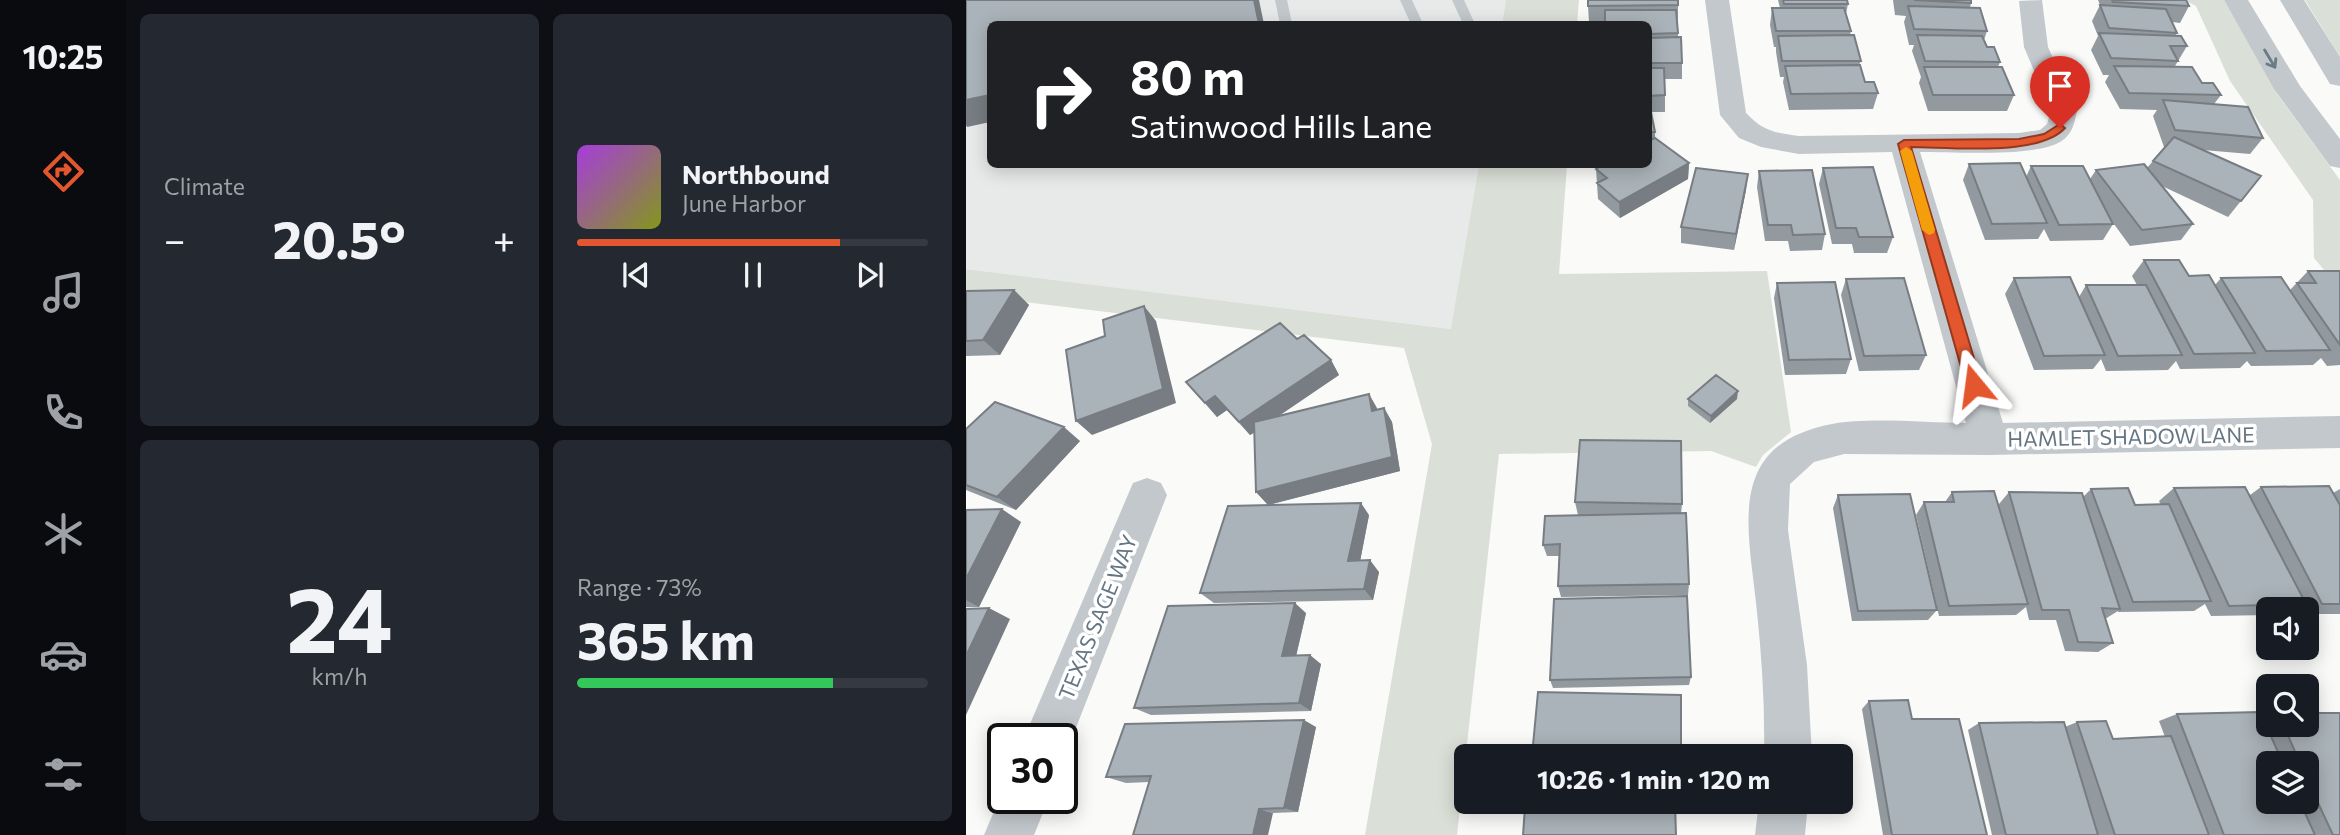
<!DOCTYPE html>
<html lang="en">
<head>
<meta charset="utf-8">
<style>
  body { margin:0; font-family:Commissioner,sans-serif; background:#242831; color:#f1f3f6; height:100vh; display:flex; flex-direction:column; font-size:26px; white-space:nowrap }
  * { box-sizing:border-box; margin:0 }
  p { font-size:23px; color:#9ea1a6 }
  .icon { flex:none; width:38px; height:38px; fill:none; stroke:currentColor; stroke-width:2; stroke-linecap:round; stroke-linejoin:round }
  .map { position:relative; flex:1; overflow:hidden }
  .panel { display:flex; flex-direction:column; gap:14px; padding:14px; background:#0d0f14; width:840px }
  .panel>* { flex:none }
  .guide { position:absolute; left:21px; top:21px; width:665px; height:147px; border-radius:10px; box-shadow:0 4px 18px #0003; background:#202124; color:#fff; overflow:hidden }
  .buttons { position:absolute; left:1290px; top:597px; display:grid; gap:14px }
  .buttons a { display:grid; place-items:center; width:63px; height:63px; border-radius:10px; background:#171b24; box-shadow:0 4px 18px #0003; font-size:35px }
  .speed { position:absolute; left:21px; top:723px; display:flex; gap:14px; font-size:35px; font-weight:700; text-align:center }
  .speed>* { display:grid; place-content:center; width:91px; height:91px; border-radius:50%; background:#171b24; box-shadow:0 4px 18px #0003; line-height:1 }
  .speed .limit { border:4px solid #111; border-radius:10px; background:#fff; color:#111 }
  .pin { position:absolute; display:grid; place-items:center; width:60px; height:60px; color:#fff; margin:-72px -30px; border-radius:50% 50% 50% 0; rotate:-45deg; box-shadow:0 0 7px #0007 }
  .pin .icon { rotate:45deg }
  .me { position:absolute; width:77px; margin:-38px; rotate:344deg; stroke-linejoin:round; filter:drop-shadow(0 0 5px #0008) }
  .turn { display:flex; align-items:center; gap:24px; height:147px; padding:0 28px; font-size:32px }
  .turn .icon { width:91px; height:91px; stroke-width:2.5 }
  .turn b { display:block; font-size:49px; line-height:60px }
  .big { font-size:52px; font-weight:700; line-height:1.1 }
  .panel .widget { flex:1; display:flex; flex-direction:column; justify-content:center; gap:10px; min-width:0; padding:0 24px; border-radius:10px; background:#242831 }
  .panel .dial { align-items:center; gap:0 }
  .dial b { font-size:91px; line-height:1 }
  .song { display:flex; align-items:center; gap:21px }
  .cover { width:84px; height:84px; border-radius:10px; background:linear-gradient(135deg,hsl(280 70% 55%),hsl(70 70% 35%)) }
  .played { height:7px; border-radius:4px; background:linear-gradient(90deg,#e4572e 75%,#363941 75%) }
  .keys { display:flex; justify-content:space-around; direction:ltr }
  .heat { display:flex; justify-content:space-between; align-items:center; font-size:38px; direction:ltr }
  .charge { height:10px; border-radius:5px; background:linear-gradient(90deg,#34c759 73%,#363941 0) }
  .panel .tiles { flex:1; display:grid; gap:14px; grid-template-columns:repeat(2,1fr) }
  .trip { position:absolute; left:488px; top:744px; width:399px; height:70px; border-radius:10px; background:#171b24; box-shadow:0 4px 18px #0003; font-weight:700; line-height:70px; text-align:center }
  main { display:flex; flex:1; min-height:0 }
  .tab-bar { display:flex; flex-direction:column; width:126px; justify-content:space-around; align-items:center; background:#090b0e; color:#9ea1a6 }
  .tab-bar .icon { width:49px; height:49px }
  .tab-bar .active { color:#e4572e }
  .tab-bar b { font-size:32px; color:#f1f3f6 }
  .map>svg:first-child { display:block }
</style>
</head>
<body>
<main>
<nav class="tab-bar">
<b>10:25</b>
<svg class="icon active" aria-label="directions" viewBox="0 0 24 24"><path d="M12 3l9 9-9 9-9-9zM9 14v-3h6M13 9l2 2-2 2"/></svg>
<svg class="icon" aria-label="music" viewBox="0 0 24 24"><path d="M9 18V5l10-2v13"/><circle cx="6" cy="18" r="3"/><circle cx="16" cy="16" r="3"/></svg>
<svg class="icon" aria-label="phone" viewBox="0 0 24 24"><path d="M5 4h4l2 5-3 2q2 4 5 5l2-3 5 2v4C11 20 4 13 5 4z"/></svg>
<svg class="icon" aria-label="climate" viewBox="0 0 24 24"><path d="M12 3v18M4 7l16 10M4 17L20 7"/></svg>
<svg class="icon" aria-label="car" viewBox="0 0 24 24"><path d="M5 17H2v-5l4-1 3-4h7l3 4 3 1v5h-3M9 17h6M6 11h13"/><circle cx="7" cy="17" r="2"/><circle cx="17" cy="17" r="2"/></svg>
<svg class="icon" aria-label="filters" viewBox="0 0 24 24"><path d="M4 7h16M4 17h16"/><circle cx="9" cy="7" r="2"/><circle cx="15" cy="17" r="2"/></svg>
</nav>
<section class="panel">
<div class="tiles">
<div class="widget"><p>Climate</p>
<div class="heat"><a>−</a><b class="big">20.5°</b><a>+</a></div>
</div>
<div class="widget">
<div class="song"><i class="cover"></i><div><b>Northbound</b><p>June Harbor</p></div></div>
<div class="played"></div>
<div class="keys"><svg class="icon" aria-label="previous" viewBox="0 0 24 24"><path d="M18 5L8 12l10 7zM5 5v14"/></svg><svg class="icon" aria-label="pause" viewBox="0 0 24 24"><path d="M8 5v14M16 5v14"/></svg><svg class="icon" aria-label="next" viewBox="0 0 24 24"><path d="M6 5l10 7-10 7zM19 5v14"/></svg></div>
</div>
<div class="widget dial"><b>24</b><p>km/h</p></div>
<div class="widget"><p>Range · 73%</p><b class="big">365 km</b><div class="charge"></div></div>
</div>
</section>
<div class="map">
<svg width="1374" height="835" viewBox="0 0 1374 835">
  <rect width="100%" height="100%" fill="#fafaf8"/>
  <path fill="#e8e9e9" d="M0 0H540L536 24H24V164L513 165 486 329 0 269Z"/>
  <path fill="#dadfd7" d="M540 0H613L611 24H536Z
    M1218 0H1258L1312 95 1374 180V289L1348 258 1347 200 1264 81 1230 6Z
    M1339 0H1374V57Z
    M513 165H601L593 274 801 271 825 432 797 455 790 467 745 451 533 454 491 835H399L466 444 438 348 0 295V269L485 329Z"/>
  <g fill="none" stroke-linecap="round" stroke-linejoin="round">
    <path fill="#c3c8cc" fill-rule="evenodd" d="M309 0H321L326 24H314Z
      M434 0H446L457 24H445Z
      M486 0H498L509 24H497Z"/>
    <path fill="#c3c8cc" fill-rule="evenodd" d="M739 0H763L780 113C797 131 809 133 833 136L1053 133 1074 130 1081 124 1085 111 1058 47 1053 1 1076 0 1082 47 1111 111C1108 125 1106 136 1092 143 1064 157 988 152 954 152L1037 423 1374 416V448L1023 455 878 454 848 462 824 484 822 530 841 665 846 756H798C799 708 796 660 791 612 783 529 757 445 866 424 903 417 961 423 1000 423L926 152 833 154 795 147 773 138 754 115Z
      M181 478 195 483 201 495 106 738 96 756V738H58L167 483Z
      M37 790V798H83L68 835H18Z
      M793 802H842L839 835H789Z"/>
    <path fill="#c3c8cc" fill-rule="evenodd" d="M1258 0H1282L1334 86 1374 139V168L1364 166 1308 89Z
      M1314 0H1338L1374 57V86L1364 84Z"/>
  </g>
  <path fill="#929a9f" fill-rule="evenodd" d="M712 0V37L716 63V79H699V112H685L689 132V138L723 163 722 179 654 218 632 199 630 169 682 164V24L623 22 622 6Z
    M812 0H881L882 4 880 14 885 31 884 35 895 61 893 65 899 82 912 93 907 109 823 110 817 82 818 77H814L810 52V47H808L804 25 806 8H814Z
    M927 0H1005V3L1004 8 1021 31 1018 40 1021 47 1034 62 1032 67 1048 95 1041 111H962L953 83 955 77 946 51 948 45H943L938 22 940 16 929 15Z
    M1132 0H1220L1223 6 1214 23 1206 22 1211 33 1209 36 1221 46 1209 66 1255 95 1248 104 1297 138 1284 154 1237 150 1295 176 1262 217 1196 186 1227 224 1215 240 1164 246 1145 220 1147 224 1137 240 1084 241 1078 229 1072 239 1019 240 997 180 1003 164 1060 177 1065 166 1124 179 1130 170 1181 168 1187 161 1200 147H1198L1187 116 1191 110 1154 109 1139 82 1143 75H1137L1125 50 1132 36 1126 21 1134 5Z
    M857 168 927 237 921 253H888L886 244H866L853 184Z
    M793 171 859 234 856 250 824 251 822 241H799L791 187Z
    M780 190 768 250 715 243V227Z
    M1178 260 1249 285 1255 278 1324 290 1342 271H1374V365L1361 366 1355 358 1347 365 1285 366 1281 361 1274 368 1214 369 1210 361 1202 370 1140 371 1135 359 1127 369 1068 370 1039 294 1048 278 1113 297 1120 285H1171L1166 276Z
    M880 279 960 355 953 370 893 371 875 295Z
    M811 283 885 359 880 374 819 375 808 298Z
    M48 290 63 305 34 355 0 356V291Z
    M331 339 365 360 373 375 313 416 411 408V410L418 408 426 422 434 471 302 505 290 492 288 433 284 435 261 410 251 417 220 382Z
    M722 399H771L744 423 722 406Z
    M0 429 114 441 50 510 0 490Z
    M1295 487 1367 493 1374 489V614H1340V609H1333L1332 608 1330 609H1302V615L1245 616 1239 604 1228 611 1152 612V611L1139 619 1147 643 1132 652 1099 651 1090 620H1063L1060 607 1050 615 973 616 950 515 958 502H979L986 492 1033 504 1043 492 1117 497 1125 489 1169 505H1195L1193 501 1208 488 1284 495Z
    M872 495 971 610 962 620 886 621 867 508Z
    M609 502 716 504 715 514 723 584 722 595 595 597 592 586 593 556H581L577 545 637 515H612Z
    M0 510 55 522 13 607H0Z
    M403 515 394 561 413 572 407 600 248 603 234 593Z
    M340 613 330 656 355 664 345 711 185 715 168 708Z
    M725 677 723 685 587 688 584 680Z
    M903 701 946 719 1021 835H917L896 709Z
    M1211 714 1297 719 1302 717V724H1340L1374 835H1026L1002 730 1013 723 1099 727 1111 722 1147 739 1199 737 1193 721ZM1302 763H1340V802H1302Z
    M350 727 332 812 307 813 183 782 160 783 140 777Z"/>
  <path fill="#777d82" d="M288 0H293L298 24H293Z
    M24 95V122L1 127 0 125V100Z
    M723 163 722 179 654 218 653 202Z
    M782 174 780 190 768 250 770 234Z
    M48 290 63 305 34 355 17 340Z
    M178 306 190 321 210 403 126 435 110 421Z
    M365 360 373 375 284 435 273 422Z
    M772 391 771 399 744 423 745 416Z
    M403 394 411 408 413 425 406 411Z
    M249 396 261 410 251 417 239 403Z
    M418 408 426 422 434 471 302 505 290 492Z
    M98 427 114 441 50 510 31 497Z
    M395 503 403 515 392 572 382 561Z
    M36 509 55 522 13 607 0 600V579Z
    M404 560 413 572 407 600 398 589Z
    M329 603 340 613 328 665 316 656Z
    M23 608 44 619 0 715V656Z
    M344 655 355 664 345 711 333 703Z
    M338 720 350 727 332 812 318 808Z
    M293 809 307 813 302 835H287Z"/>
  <path fill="#aab3b9" stroke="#777d82" stroke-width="2" d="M0 0H288L293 24H162V23L155 24H24V95L0 100Z
    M622 0H712V5L622 6Z
    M817 0H881L882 4H818Z
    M948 0H1005V3Z
    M1146 0H1220L1223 6 1147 2Z
    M1134 5 1200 9 1211 33 1143 28Z
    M942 6 1014 8 1021 31 948 29Z
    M806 8H878L885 31H810Z
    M639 10H710L712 33 682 34V24H639Z
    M1133 33 1215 36 1221 46H1204L1212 61 1145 58Z
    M888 35 895 61H816L812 36Z
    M951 35 1016 36 1021 47H1028L1034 62 959 61Z
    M715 37 716 63H682V38Z
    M894 65 899 82H908L912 93 825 94 819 66Z
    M1148 66 1226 67 1236 83H1247L1255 95 1163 93Z
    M958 67H1036L1048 95H967Z
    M682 68H698L699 95 682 96Z
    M1197 100 1282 107 1297 138 1209 130Z
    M682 102H683L689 132H682Z
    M1208 137 1295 176 1275 201 1187 161Z
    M689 138 723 163 653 202 631 183 641 178 630 169 638 164H682V141Z
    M1054 163 1081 223 1026 224 1003 164Z
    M1178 164 1227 224 1176 230 1130 170Z
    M1065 166H1117L1147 224 1093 225Z
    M907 167 927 237H893L890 228H870L857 168Z
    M730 168 782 174 770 234 715 227Z
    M846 170 859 234 827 235 825 225H802L793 171Z
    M1178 260H1213L1223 276 1243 275 1289 353 1228 354Z
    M1342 271H1374V345L1331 283H1350Z
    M1104 277 1139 355 1078 356 1048 278Z
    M1315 277 1364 350 1300 351 1255 278Z
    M938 278 960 355 898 356 880 279Z
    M869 282 885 359 823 360 811 283Z
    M1120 285H1180L1216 355 1152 356Z
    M48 290 17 340 0 341V291Z
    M178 306 197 389 110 421 100 350 139 336 137 320Z
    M314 323 331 339 338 335 365 360 273 422 249 396 239 403 220 382Z
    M750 375 772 391 745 416 722 399Z
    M403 394 406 411 418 408 426 457 290 492 288 422Z
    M29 402 98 427 31 497 0 485V429Z
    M614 440 715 441 716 504 609 502Z
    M1363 486 1374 505V604H1356L1295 487Z
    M1279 487 1340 604 1263 606 1208 488Z
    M1162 488 1169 505 1203 504 1245 601 1167 602 1125 489Z
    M1028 491 1062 604 983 606 958 502H988L986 492Z
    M1043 492 1116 493 1154 609 1136 608 1147 643 1112 642 1103 610H1076Z
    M944 494 971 610 892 611 872 495Z
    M395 503 382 561 404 560 398 589 234 593 262 506Z
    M36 509 0 579V510Z
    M720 513 723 584 592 586 594 544 577 545 579 516Z
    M721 596 725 677 584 680 588 599Z
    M329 603 316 656 344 655 333 703 168 708 202 606Z
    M23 608 0 656V609Z
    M572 692 715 695V756H566Z
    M942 700 946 719H993L1021 835H926L903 701Z
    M1294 712 1317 763H1302V802H1334L1349 835H1258L1211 714Z
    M1340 713H1374V835H1367L1340 777V763H1334L1317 724H1340Z
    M338 720 318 808 293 809 287 835H167L185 776 140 777 159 724Z
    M1140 721 1147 739 1205 736 1243 835H1149L1111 722Z
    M1098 722 1132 835H1040L1013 723Z
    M709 804 710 835H557L559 807Z"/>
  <defs><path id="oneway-shaft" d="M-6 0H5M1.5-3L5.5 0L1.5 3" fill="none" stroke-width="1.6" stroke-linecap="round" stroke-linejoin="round" transform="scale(1.75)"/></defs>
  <use stroke="#6a7a87" href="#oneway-shaft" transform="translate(1304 59) rotate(59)"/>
  <path fill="#e4572e" stroke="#94391e" stroke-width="2" d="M1094 124 1099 128C1073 157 983 147 945 147L1016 385 1008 391 1000 385 932 144 938 140 1053 139 1078 134Z"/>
  <path fill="#f59e0b" d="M940 147 946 151 969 230 968 233 963 235 956 230 934 151Z"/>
  <g text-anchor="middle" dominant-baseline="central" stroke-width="7" stroke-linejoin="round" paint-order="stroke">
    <g font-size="21" fill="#657683" stroke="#fff">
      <text transform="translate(1165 436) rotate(-1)">HAMLET SHADOW LANE</text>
      <text transform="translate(131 617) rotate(-68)">TEXAS SAGE WAY</text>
    </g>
  </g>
</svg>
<div class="buttons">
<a><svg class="icon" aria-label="sound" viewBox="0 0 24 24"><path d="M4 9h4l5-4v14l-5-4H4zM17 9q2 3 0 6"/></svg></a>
<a><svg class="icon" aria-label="search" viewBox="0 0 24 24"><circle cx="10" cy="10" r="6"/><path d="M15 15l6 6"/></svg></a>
<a><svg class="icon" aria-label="layers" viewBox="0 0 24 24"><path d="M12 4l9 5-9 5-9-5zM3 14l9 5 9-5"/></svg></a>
</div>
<div class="speed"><div class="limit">30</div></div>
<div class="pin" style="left:1094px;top:128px;background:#d93025"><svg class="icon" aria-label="arrive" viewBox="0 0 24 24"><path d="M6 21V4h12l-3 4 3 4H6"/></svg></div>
<svg class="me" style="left:1008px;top:385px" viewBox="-20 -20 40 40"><path d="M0-17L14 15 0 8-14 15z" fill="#e4572e" stroke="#fff" stroke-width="4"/></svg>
<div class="trip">10:26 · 1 min · 120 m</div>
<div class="guide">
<div class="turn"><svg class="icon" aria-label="right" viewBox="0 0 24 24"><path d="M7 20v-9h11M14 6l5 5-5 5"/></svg><div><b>80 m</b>Satinwood Hills Lane</div></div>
</div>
</div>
</main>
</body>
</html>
